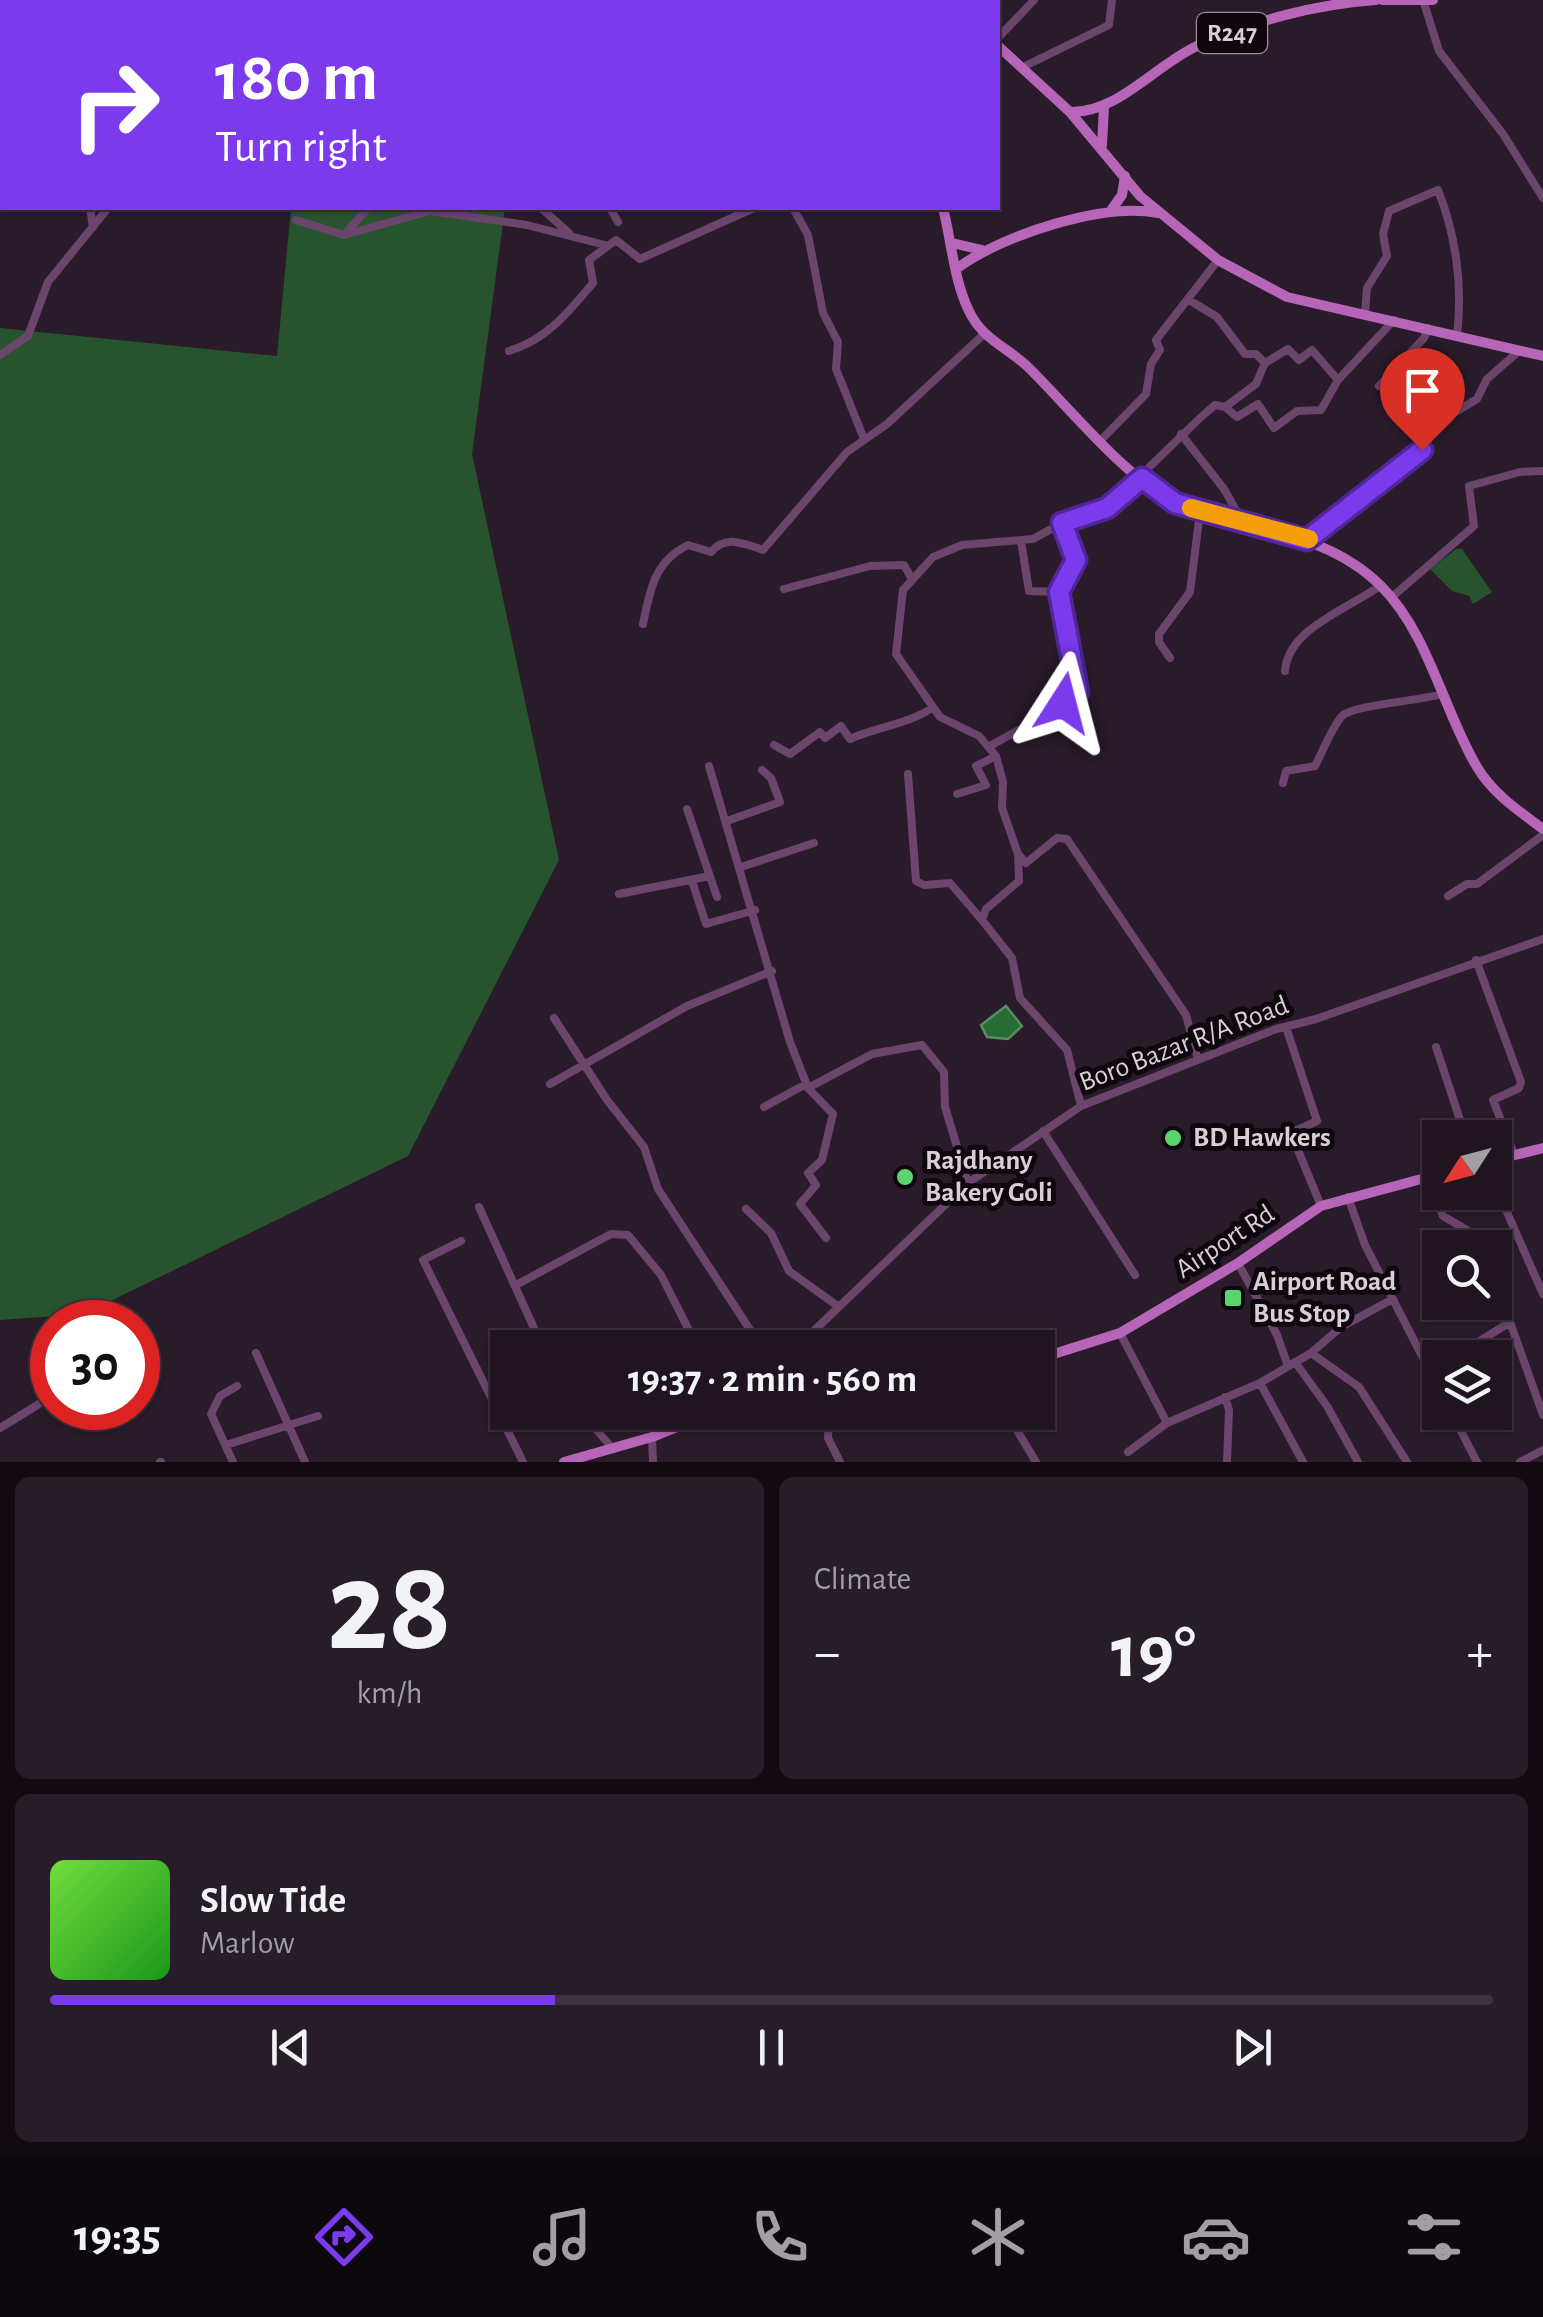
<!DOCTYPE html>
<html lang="en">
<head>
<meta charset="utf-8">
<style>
  body { margin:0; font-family:"Alegreya Sans",sans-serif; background:#271d28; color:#f1f3f6; height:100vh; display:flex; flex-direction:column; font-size:38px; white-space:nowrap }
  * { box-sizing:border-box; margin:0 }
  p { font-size:32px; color:#a19ea4 }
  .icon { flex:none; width:55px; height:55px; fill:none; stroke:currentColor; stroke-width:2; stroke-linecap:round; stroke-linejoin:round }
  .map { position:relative; height:1462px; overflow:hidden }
  .side { display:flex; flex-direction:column; gap:15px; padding:15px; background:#110b11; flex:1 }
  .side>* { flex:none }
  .banner { position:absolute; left:0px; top:0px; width:1000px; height:210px; box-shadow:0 2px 8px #0004,0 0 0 2px #3c333d; background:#7c3aed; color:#fff; overflow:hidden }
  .needle { width:65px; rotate:234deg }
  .fabs { position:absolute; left:1422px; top:1120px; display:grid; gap:20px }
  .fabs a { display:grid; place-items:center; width:90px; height:90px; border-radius:0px; background:#1f141f; box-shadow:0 2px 8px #0004,0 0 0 2px #3c333d; font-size:50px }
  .speed { position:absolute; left:30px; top:1300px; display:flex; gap:20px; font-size:50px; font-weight:700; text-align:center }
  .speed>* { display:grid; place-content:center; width:130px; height:130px; border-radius:50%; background:#1f141f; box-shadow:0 2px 8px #0004,0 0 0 2px #3c333d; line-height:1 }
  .speed .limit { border:15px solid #d22; background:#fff; color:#111 }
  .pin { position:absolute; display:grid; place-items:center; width:85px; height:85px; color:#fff; margin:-102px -42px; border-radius:50% 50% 50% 0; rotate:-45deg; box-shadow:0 0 10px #0007 }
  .pin .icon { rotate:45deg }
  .me { position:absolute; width:110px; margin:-55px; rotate:9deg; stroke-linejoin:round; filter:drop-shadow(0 0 8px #0008) }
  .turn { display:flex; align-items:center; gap:35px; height:210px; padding:0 50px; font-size:45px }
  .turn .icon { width:130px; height:130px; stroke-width:2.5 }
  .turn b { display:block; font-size:70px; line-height:85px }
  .big { font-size:75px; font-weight:600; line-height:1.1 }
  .side .tile { flex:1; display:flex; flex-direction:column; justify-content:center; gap:15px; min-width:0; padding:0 35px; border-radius:15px; background:#271d28 }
  .side .dial { align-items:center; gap:0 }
  .dial b { font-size:130px; line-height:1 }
  .song { display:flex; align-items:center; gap:30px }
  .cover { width:120px; height:120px; border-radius:15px; background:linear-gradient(135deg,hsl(100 70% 55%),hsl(120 70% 35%)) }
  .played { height:10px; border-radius:5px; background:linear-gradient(90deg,#7c3aed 35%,#3c333d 35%) }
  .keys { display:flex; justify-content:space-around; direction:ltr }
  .heat { display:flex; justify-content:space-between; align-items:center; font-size:55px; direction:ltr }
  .side .tiles { flex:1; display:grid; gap:15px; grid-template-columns:1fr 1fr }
  .tile:last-child { grid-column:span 2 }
  .trip { position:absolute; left:490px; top:1330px; width:565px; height:100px; border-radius:0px; background:#1f141f; box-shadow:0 2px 8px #0004,0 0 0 2px #3c333d; font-weight:600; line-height:100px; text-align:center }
  .tabs { display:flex; height:160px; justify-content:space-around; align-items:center; background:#0c080c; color:#a19ea4 }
  .tabs .icon { width:70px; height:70px }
  .tabs .selected { color:#7c3aed }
  .tabs b { font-size:45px; color:#f1f3f6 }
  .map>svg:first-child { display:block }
</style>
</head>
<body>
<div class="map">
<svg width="1543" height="1462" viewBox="0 0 1543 1462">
  <rect width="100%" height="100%" fill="#291b29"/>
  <path fill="#27542e" d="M375 0H533L368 2Z
    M291 208H505L472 454 559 860 408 1156 84 1314 0 1320V328L277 356Z
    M1456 549H1462L1492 592 1473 604 1469 596 1452 591 1430 569Z"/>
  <path fill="#256d32" stroke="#5b8a64" stroke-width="2.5" d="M1006 1006 1022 1026 1008 1039 987 1037 981 1025Z"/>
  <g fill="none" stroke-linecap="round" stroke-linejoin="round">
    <path stroke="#6c456c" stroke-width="8" d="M104 2 106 0
      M703 2 705 0
      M912 2 915 0
      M1424 3 1439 51 1503 134 1543 198
      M998 38 1034 0
      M0 46H2
      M1023 67 1109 25 1112 0
      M90 208 93 227
      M541 208 569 233
      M610 208 618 222
      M793 208 808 235 823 313 838 342 836 369 864 439
      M296 220 344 235 430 211 527 225 605 245
      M344 235 368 208
      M1189 300 1217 317 1245 354H1256L1265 363
      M1365 314 1367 288 1387 256 1383 234 1389 211 1438 190C1456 235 1463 287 1457 335
      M509 351C546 340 568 313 593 283L589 260 616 240 640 259 754 208
      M0 355 28 336 48 282 108 208
      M1379 386 1424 338 1428 328
      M1225 407 1237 417 1258 404 1274 428 1297 411 1321 410 1338 380
      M1181 434 1224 489 1242 521
      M1101 440 1146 394 1151 364 1160 350 1156 340 1218 260
      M1307 541 1426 447 1432 426 1477 399 1487 379 1519 351
      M784 589 870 566 904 565 912 579
      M1059 592 1076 561 1062 523
      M1392 597 1474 526 1469 486 1520 472 1543 471
      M643 624C650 589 655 561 688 545L711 552C726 535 743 543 763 550L847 452 887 424 983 335
      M1170 658 1159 642V634L1190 592 1200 512
      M1285 671C1288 628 1349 609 1381 585
      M774 745 790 754 820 732 825 738 841 726 850 739C877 727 908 724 932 708
      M990 746 1062 706 1078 692 1059 592 1029 591 1021 541
      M709 766 790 1042 808 1088 833 1114 822 1160 808 1173 816 1185 800 1204 826 1238
      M908 774 916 881 924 885 950 883 982 920
      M1283 783 1286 771 1315 766C1323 751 1331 729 1342 716 1352 705 1420 701 1442 694
      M957 794 986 785 976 766 996 756
      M687 809 717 897
      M727 821 780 802 771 778 762 770
      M1018 854 1026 863 1057 838 1067 839 1186 1015 1198 1060
      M741 867 814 843
      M692 881 706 924 755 910
      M619 894 710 876
      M1448 896 1467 884H1477L1543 835
      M1476 960 1521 1082 1519 1088 1493 1100 1514 1154
      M554 1018 607 1100 644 1147 658 1189 762 1348
      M1286 1027 1317 1121 1295 1131 1293 1138 1321 1206
      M1436 1047 1466 1138
      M550 1084 687 1006 772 971
      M808 1088 872 1054 922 1045 944 1072 945 1107 968 1183
      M1081 1106 1067 1050 1020 998 1012 958 982 920 986 909 1019 881 1018 854 1002 808 1003 782 996 756 979 736 940 717 896 654 903 590 933 557 962 545 1033 539 1062 523 1107 508 1201 417 1215 405 1225 407 1256 384 1265 363 1288 349 1299 360 1312 350 1338 380 1394 320
      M764 1107 806 1084
      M1043 1131 1135 1275
      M1426 1177 1443 1216 1480 1238 1484 1248
      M1495 1185 1543 1294
      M1348 1197 1365 1245 1440 1391
      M479 1207 543 1348
      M746 1209 771 1233 789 1271 839 1307
      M461 1241 423 1260 523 1462
      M1238 1263 1277 1335 1288 1366
      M516 1285 611 1234 628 1235 661 1275 698 1348
      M1510 1322 1543 1415
      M1120 1333 1167 1423
      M796 1348 968 1183 1081 1106 1276 1029 1316 1019 1543 939
      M256 1353 305 1462
      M1311 1353 1359 1387 1407 1462
      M1453 1358 1510 1322V1302L1495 1270
      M1295 1362 1327 1406 1358 1462
      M1260 1383 1303 1462
      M1225 1397 1229 1410 1227 1462
      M581 1412 613 1449
      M829 1412 828 1438 840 1462
      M1006 1412 1036 1462
      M1451 1412 1477 1462
      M0 1428 52 1396
      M652 1437 653 1462
      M226 1445 318 1416
      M1128 1452 1167 1423 1260 1383 1311 1353 1341 1327 1393 1299
      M160 1462H161
      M233 1462 211 1414 220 1396 237 1386
      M1520 1462 1543 1450"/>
    <path stroke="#b765b8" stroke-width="10" d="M798 0 801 2
      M1382 0H1433
      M998 46 1070 112 1140 196 1218 260 1287 297 1543 356
      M1070 112C1118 113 1154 66 1197 46 1252 21 1317 4 1376 0
      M1102 145 1104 107
      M943 208C951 239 954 281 969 311 982 339 1007 347 1028 367 1068 406 1131 485 1180 504 1250 532 1325 530 1381 586 1429 634 1443 710 1477 767 1493 794 1519 811 1543 829
      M1112 209 1122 195 1125 176
      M952 243 982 250
      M959 267C1003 235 1104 202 1158 213
      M1495 1160 1543 1148
      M1038 1359 1120 1333 1238 1263 1321 1206 1440 1174
      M564 1462 652 1437 714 1412"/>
  </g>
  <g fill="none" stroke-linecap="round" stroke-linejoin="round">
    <g stroke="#51269a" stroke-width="25">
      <path id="route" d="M1063 703 1078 692 1059 592 1076 560 1062 523 1107 508 1142 478 1175 503 1307 540 1422 450"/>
    </g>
    <use href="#route" stroke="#7c3aed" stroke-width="18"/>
    <path stroke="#f59e0b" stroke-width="18" d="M1191 508 1309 539"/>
  </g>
  <g fill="#59d56f" stroke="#0e080e" stroke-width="4">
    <circle cx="1173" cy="1138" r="10"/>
    <circle cx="905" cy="1177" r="10"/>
    <rect x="1223" y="1288" width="20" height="20" rx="5"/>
  </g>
  <g text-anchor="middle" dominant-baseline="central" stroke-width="10" stroke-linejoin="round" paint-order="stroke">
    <rect fill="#0e080e" stroke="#9b939b" stroke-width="2.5" x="1197" y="13" width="70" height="40" rx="8"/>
    <g font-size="25" font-weight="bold" fill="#d8ced7">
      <text x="1232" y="33">R247</text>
    </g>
    <g font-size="28" fill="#d8ced7" stroke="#0e080e">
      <text transform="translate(1184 1044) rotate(-21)">Boro Bazar R/A Road</text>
      <text transform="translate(1225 1242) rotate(-33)">Airport Rd</text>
    </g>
    <g font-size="28" font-weight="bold" fill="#d8ced7" stroke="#0e080e" text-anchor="start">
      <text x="1193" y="1138">BD Hawkers</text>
      <text x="925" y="1161">Rajdhany<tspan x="925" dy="32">Bakery Goli</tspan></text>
      <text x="1253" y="1282">Airport Road<tspan x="1253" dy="32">Bus Stop</tspan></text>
    </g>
  </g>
</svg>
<div class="fabs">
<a><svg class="needle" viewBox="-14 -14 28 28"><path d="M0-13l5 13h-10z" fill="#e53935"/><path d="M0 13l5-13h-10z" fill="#a19ea4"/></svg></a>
<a><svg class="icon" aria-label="search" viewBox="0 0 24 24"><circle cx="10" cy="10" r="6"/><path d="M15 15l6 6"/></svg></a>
<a><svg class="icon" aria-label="layers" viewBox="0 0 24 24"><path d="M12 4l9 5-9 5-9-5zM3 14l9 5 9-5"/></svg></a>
</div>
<div class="speed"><div class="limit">30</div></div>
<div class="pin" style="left:1422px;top:450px;background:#d93025"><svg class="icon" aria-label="arrive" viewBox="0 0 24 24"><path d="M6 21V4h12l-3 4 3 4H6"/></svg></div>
<svg class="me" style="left:1063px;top:703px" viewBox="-20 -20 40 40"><path d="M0-17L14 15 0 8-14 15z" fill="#7c3aed" stroke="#fff" stroke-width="4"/></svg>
<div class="trip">19:37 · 2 min · 560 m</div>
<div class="banner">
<div class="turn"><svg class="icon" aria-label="right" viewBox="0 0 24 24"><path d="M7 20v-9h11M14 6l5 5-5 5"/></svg><div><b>180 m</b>Turn right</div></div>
</div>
</div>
<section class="side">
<div class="tiles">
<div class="tile dial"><b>28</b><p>km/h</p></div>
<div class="tile"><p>Climate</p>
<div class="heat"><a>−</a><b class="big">19°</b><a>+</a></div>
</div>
<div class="tile">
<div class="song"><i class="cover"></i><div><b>Slow Tide</b><p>Marlow</p></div></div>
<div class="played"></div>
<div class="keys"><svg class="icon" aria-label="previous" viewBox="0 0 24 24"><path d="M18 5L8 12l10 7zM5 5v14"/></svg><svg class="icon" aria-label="pause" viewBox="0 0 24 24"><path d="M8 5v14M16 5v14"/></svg><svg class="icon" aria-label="next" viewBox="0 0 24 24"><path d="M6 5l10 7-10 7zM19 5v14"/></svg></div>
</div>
</div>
</section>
<nav class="tabs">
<b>19:35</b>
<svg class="icon selected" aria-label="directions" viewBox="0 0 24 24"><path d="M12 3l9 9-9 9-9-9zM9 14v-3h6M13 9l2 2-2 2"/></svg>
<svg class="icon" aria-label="music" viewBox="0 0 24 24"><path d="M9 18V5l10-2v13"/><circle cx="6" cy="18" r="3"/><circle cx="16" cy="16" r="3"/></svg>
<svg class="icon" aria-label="phone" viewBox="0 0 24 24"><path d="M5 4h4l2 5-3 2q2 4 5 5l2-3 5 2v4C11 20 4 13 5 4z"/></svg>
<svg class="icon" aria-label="climate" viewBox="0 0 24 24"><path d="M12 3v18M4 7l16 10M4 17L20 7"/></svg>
<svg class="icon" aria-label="car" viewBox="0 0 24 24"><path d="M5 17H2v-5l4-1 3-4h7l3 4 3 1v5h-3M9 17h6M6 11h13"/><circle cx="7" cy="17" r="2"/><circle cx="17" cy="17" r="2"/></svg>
<svg class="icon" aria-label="filters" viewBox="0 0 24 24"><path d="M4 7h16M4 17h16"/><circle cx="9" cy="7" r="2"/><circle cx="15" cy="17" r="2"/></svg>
</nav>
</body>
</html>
